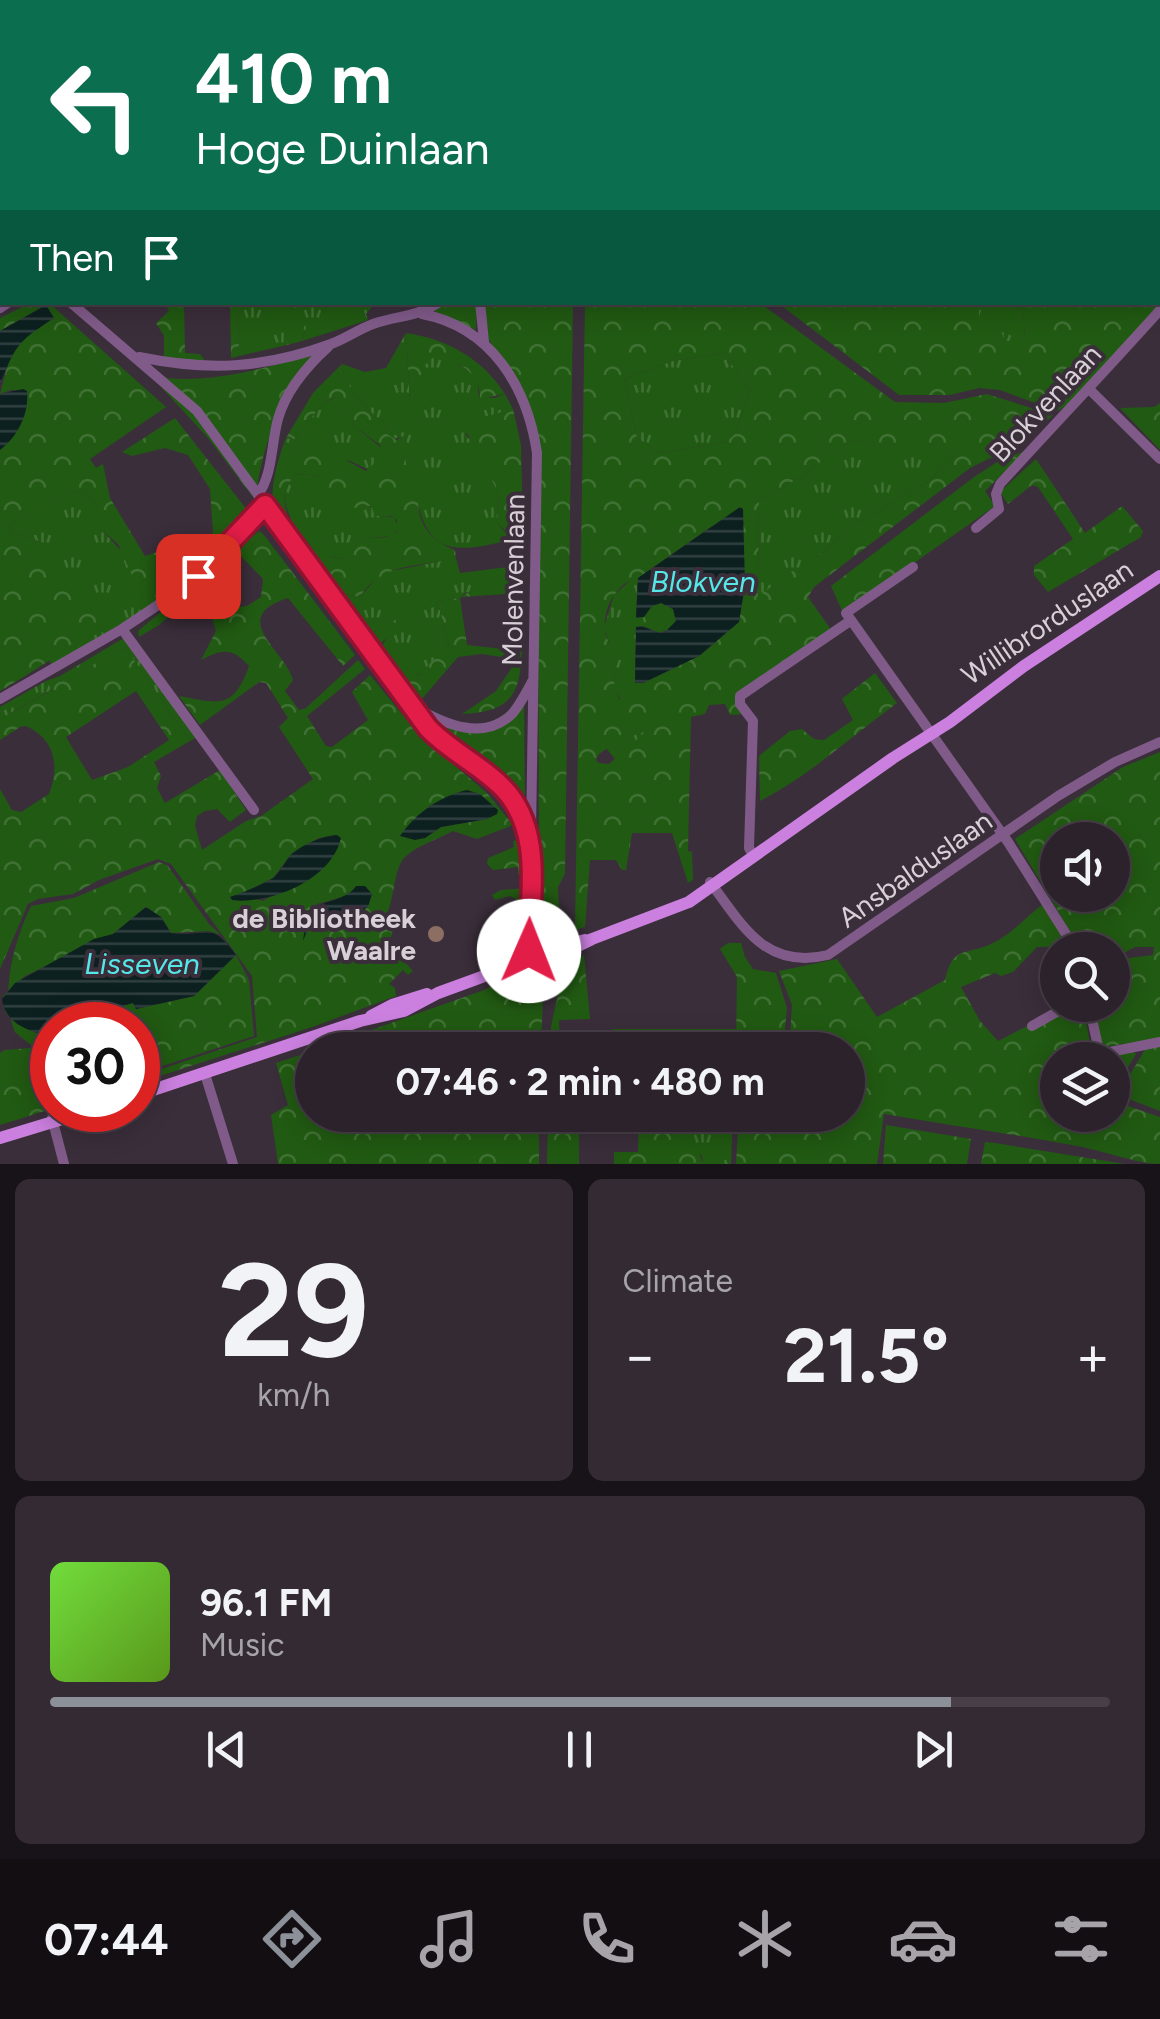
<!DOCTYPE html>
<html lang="en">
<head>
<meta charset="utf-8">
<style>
  body { margin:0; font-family:Figtree,sans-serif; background:#342a34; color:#f1f3f6; height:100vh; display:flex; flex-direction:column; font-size:38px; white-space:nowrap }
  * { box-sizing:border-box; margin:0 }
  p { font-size:32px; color:#a6a4a9 }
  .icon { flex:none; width:55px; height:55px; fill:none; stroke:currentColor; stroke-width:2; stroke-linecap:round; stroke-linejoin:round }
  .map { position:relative; height:1164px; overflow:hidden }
  .sheet { display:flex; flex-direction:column; gap:15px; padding:15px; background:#181318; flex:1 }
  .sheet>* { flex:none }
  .guide { position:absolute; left:0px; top:0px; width:1160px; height:305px; box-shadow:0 5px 25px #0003,0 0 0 2px #483f48; background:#0b6e4f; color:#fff; overflow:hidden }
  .tools { position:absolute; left:1040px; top:822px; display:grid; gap:20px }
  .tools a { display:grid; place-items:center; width:90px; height:90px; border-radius:50%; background:#2c222c; box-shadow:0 5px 25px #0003,0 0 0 2px #483f48; font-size:50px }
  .speed { position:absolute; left:30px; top:1002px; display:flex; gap:20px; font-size:50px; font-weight:700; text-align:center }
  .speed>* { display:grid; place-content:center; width:130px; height:130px; border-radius:50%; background:#2c222c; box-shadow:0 5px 25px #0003,0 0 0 2px #483f48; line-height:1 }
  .speed .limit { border:15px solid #d22; background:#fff; color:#111 }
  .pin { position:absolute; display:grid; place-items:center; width:85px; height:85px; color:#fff; margin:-42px; border-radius:20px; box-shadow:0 5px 15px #0006 }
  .me { position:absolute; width:110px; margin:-55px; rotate:1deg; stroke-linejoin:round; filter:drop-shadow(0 0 8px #0008) }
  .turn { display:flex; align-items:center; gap:35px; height:210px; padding:0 30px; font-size:45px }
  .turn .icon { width:130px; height:130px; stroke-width:2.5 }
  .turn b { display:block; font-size:70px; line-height:85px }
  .then { display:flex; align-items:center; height:95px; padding:0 30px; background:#0003; gap:20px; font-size:38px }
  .big { font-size:75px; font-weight:700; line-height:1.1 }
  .sheet .card { flex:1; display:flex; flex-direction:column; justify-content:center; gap:15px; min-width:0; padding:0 35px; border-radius:15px; background:#342a34 }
  .sheet .dial { align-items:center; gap:0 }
  .dial b { font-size:130px; line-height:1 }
  .song { display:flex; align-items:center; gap:30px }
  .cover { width:120px; height:120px; border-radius:15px; background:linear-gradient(135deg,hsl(100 70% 55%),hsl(90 70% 35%)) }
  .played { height:10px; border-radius:5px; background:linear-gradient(90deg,#8c9099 85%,#483f48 85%) }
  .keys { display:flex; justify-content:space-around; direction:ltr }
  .heat { display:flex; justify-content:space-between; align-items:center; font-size:55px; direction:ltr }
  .sheet .tiles { flex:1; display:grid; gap:15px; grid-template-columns:1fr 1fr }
  .card:last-child { grid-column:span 2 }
  .trip { position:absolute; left:295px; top:1032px; width:570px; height:100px; border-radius:50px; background:#2c222c; box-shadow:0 5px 25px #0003,0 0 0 2px #483f48; font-weight:700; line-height:100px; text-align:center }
  .tabs { display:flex; height:160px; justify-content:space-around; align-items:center; background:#120e12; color:#a6a4a9 }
  .tabs .icon { width:70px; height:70px }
  .tabs .active { color:#8c9099 }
  .tabs b { font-size:45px; color:#f1f3f6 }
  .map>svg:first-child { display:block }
</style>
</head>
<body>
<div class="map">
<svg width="1160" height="1164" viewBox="0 0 1160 1164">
  <defs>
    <pattern id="grass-tufts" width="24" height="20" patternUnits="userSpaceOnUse" patternTransform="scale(2.5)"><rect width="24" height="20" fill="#215a12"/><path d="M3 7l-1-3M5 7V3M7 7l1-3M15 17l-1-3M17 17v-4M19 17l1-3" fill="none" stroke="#407134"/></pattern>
    <pattern id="forest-crowns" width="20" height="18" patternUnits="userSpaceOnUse" patternTransform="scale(2.5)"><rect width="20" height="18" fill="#215a12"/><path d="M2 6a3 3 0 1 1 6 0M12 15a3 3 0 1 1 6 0" fill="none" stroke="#407134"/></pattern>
    <pattern id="water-rules" width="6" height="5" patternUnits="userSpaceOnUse" patternTransform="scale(2.5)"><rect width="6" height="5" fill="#0d2020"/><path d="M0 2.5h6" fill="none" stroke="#303f40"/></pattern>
  </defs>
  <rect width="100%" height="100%" fill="#3a2e3a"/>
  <path fill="url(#grass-tufts)" d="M632 0H860L861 2H633Z
    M238 303H287V345L239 356Z
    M301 303H375L366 314 368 320 302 341 305 332Z
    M979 303H1022L1025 335 1020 341H1005L979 320Z
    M406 333 410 401C415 390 419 371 426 362 439 346 467 369 477 379L479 397 495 398 505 394 513 409 465 434 476 447 497 490 498 524 505 532 523 530V538C474 546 431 567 418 503 417 495 410 490 408 482 404 467 404 451 406 436L393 439 387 434 384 422C366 411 344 386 342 364L365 372 386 368Z
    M723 353 751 390 734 435 726 442 660 453 637 438 624 379 672 361Z
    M336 397 351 414 354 426 383 449V455L369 470 350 461 296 452 284 443 286 438 295 439 321 405Z
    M854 441 960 450 930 480 854 525 815 559 758 598 759 500 803 476 840 446Z
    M297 474 319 476 357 506 373 507 379 516 394 517 399 529 391 536 369 538 349 548V556L342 559 331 556 311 577 290 549 298 544C296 518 270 496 297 474Z
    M83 491 96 503 100 528 125 555 137 587 251 515 188 580 155 604 51 665 49 658 103 628 41 542 13 533 8 524C36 516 53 496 83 491Z
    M259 531 264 535 159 625 139 637 138 631Z
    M456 558 460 573 508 567 510 584 506 587 465 593 460 598 437 601C443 617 443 630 449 645L425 670 397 687 392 658 380 649 386 639 376 630 367 653 321 590 360 597 381 573Z
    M633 578H638L636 617H643V626L636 627 635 683 621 700 615 691 613 654 604 627 614 595Z
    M124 638 197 737 190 741 125 647 61 683 60 676Z
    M46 681 53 689 0 719V707Z
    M640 726H643L645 733 615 759 606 748Z
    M612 1029H737L736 1050H609Z
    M663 1115H733L731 1164H703L702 1156Z"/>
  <path fill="url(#forest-crowns)" fill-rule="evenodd" d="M313 0H517L518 2H311Z
    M1158 256 1160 304 1073 403 1057 411 1000 390 979 388 950 395H899L778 303H979V319C994 323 1000 326 1005 341H1020L1025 335 1022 303 1158 302Z
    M30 303H49L166 407 90 459 96 468 103 464 110 498 145 556 213 533 210 489 188 455 165 448 132 456 122 452 175 418 251 515 151 600 137 587 118 544 99 528 96 503 83 491C54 496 37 516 8 524L13 533 41 542 51 550 103 628C67 648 35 671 0 691V450C18 435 29 414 27 391L11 390 0 394 11 352 21 339 54 318 46 305 0 331V318Z
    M165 303H184L185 353 200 354 206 362 164 358V336L156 323 169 311Z
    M230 303H238L239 356 231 358Z
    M287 303H301L306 328 302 341 287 345Z
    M448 303H477L476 330 435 312V309Z
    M484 303H573L565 874 558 887 560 933 539 943 538 437 522 386 488 339Z
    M585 303H760L895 402 944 403 987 394 1053 415 1025 441 970 468 814 587 808 597 832 631 744 692 745 714 730 715 725 704 709 705 705 714 691 717 688 851 692 852 693 880 688 883 672 833H632L626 870H622L616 860H590L585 927 575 930ZM723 353 751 390 734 435 726 442 660 453 637 438 624 379 672 361ZM854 441 959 451 930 480 854 525 815 559 786 575 758 597 759 500 803 476 840 446ZM712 526 745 585 739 622 699 656 643 683H635L620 700C610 684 617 669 613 652 611 644 605 638 605 629 603 608 617 582 638 578ZM640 726H643L644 733 609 764 599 763 596 760 599 754Z
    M406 333C447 339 483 359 505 394L480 399C481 373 457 358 432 358L424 366 421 401H410Z
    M336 347C286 377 260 445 256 501L208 438 151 376C213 387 276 365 336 347Z
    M342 364C344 386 366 411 384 422L387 434 396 440 406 435C404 458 406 476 416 496 419 501 418 505 419 511 423 532 436 542 455 550L456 558C417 568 383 561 360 597L321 590 311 577 329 556 342 559 349 556 348 548 369 538 386 537 397 532V520L392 516H375L371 506 352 508 323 497 319 476 297 474C274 493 288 517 299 540L290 549C264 516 271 480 284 443L296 452 342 458 366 471 383 455 380 445 354 426 351 414 335 397 321 405 295 439 286 438 313 393Z
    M1160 403V450L1120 408 1154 407Z
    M513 409 521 445 523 530 507 532 498 524 497 490 463 426 469 421Z
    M1027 450 985 491 995 506 843 613 831 586 974 477 997 462Z
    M1036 459 1085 533 1122 506 1143 531 1141 537 1048 592 1034 575V566L1073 539 1038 487 1032 485 1008 504 1000 492Z
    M264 535 355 655 343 666 288 598C226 618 286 651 293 680L285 691 299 710 306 708 358 660 365 669 307 716 326 746 332 747 368 720 352 692 370 675 420 736 487 793 513 825 477 839 453 831C438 839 416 846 404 858 392 872 396 904 381 925L390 921 393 930 389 945 413 971 408 975 403 970 389 984 395 988 396 996 315 1026 138 1083V1077L257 1037 252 976 171 864 158 859 99 880 73 894 38 899 28 904 0 969V789L12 810 21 812 49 794C60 766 55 739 26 726L20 727 0 740V719L52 690 46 681 60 676 61 682 125 647 190 741 154 762 161 776 157 788 165 803 220 770 246 810 230 822 217 809 205 811 197 816 195 826 202 850 246 821 261 816 313 779 279 727 288 718 266 683 259 682 200 725 179 696C219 703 233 711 249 666 232 647 222 649 201 660L216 631 211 615 196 594 206 585 231 608 247 606 261 597 263 579 240 555ZM136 691 169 740 128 767 92 780 66 737ZM441 801 487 819 441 827 425 838 429 806ZM336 835C326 883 298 880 263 901L241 894 273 878 292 853 319 838ZM365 886 368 907 354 916 317 920 307 931 317 904 349 895Z
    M523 559V593L461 597 472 590 506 587 510 583 508 561Z
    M460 598 467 645 522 651C520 695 511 712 462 714L496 691 513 666 509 658 481 654 458 657 420 701 398 687 409 673 418 675 449 645C443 630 443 617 437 601Z
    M661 603 673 609 676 621 670 629 659 633 643 626V617L652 606Z
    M401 617 397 628 379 645 381 651 401 665 392 682 367 653 376 630Z
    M875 673 897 703C852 736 809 776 760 801L759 756 790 731 802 729 814 739 824 740 853 720 842 699Z
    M524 701 525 810 496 778 429 723 430 720 476 733Z
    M1160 752V1038L1105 1047 1101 1046 1093 1005H1112L1113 960 1153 955 1154 947H1135L1124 953 1080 948 1015 839 1123 767ZM1058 840H1112V895H1058Z
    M521 840 527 847V868L522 874H518V867L493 870 487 864 488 858 514 847 513 841Z
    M159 862 168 866 209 924 221 935 209 931 171 933 161 917 146 907 113 934 25 976 3 996 5 1012 17 1024 52 1038V1062C41 1051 27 1043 15 1032 0 996 13 943 31 906L74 898Z
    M525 888 526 928H517L516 899 510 896 495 900 492 895 501 890Z
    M1043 904 1072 950H1058L1057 959 1049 947H1037L1013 972 1001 976 995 973 961 987 980 1021 998 1041 1047 1016 1083 1005 1093 1060H1058V1115H1112L1113 1101 1160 1117V1164C1138 1164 1101 1150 1077 1146 1013 1134 948 1125 884 1114L877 1164H736L739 1115H848V1050H789L792 1005 779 971 837 959 877 1017 945 980C953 945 965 956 991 944 1010 936 1027 916 1043 904Z
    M728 943H741L745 957 753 969 776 973 787 1008 783 1050H736L737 977 720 949Z
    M236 955 249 980 254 1036 138 1074V1025H97L107 1017 109 1010 133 1003 136 1009 194 996Z
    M584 955 590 1019 559 1020 560 1050H549C549 1018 561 998 561 967Z
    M544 971 541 1050H315L484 990 514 976Z
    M1160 1045V1111L1113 1093 1112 1060H1100L1133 1051 1136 1054 1121 1079 1126 1081 1146 1048Z
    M31 1048 52 1070V1088L44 1100 45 1111 0 1125V1053L4 1050Z
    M312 1051V1115H539V1164H278L271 1115 288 1105 276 1063Z
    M548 1115H563L564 1134H579V1164H547Z
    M639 1115H663L699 1152 703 1164H614V1152H638Z
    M886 1125 971 1139 967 1164H883Z
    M985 1142 995 1143 1125 1164H981Z"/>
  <path fill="url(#water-rules)" d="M46 305 54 318C17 342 16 345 0 384V331Z
    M23 389 27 391C29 414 18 436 0 450V394Z
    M740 507 743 509 745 585 739 622 699 656 643 683H635L636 627C647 625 653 633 664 633L676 621 673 609 661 603 652 606 644 617 636 618 638 578Z
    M467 790 480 794 498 810 497 814 487 819 441 827 425 838 415 840 400 836C416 813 440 796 467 790Z
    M337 835 341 838C332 880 269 905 232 900L230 897C242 893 262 885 273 878 281 872 285 860 293 853 304 844 322 836 337 835Z
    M356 886H365L372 894 368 907 347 920H317L307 931 303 941 307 912C322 900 346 901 356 886Z
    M146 907 161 917 171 933C208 938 209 918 236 955L194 996 136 1009 133 1003 109 1010 107 1017 97 1025H52V1038C31 1031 5 1025 2 999L15 983 94 939 113 934Z"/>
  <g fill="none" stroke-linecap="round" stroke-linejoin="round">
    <path stroke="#805b89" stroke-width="10" d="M0 244 2 246
      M70 302 197 411 428 728C450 751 479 764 501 786 553 838 518 899 531 959
      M480 302 484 342
      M0 308 9 302
      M422 314C491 327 527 386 537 453L531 832
      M139 357C208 371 263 369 331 344 345 339 359 329 373 324 399 315 414 318 440 302
      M1090 390 1160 459
      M258 495C273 474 271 444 278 419 286 390 306 367 328 347
      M976 528 999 509 996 494 1000 484C1053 426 1107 369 1160 310
      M913 567 846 613 1008 842 1076 950
      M122 629 254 810
      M0 699 122 629 182 589 265 505
      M417 708C446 725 484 741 512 714 520 705 527 691 533 680
      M753 855 749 848 753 721 740 704V696L850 621
      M710 882C743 926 765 970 828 955L1058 796 1115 762 1160 742
      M1089 1005 1099 1051 1097 1060
      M1032 1026 1069 1005
      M1099 1051 1105 1053 1160 1042
      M205 1074 233 1164
      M52 1118 64 1164"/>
    <path stroke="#cb80df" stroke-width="12" d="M531 959 553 958 592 939 689 902 893 758 950 722 1024 666 1160 576
      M371 1016 392 1005 427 994
      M138 1095 360 1021 404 1011 438 993 531 959 548 949 585 940
      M0 1138 92 1110"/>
  </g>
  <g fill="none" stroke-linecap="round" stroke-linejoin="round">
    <g stroke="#92132f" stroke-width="25">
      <path id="route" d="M198 576 265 505 428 728C450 751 479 764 501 786 545 829 529 896 529 951"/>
    </g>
    <use href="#route" stroke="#e11d48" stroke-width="18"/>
  </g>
  <circle fill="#8d6e63" stroke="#3a2e3a" stroke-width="4" cx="436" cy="934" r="10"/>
  <g text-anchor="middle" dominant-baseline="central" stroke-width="8" stroke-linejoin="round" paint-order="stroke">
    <g font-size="28" fill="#d8d0d7" stroke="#3a2e3a">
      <text transform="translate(1045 403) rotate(-47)">Blokvenlaan</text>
      <text transform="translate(513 580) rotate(-89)">Molenvenlaan</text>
      <text transform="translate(1047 622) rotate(-34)">Willibrorduslaan</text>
      <text transform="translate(915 869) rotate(-35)">Ansbalduslaan</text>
    </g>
    <g font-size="28" font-weight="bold" fill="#d8d0d7" stroke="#3a2e3a" text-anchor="end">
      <text x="416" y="918">de Bibliotheek<tspan x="416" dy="32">Waalre</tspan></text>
    </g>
    <g font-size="30" font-style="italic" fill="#55e6e8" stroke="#3a2e3a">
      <text x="703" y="581">Blokven</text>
      <text x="142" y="963">Lisseven</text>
    </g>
  </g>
</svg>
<div class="tools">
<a><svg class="icon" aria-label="sound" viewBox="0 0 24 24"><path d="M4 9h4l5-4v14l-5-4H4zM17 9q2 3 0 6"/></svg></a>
<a><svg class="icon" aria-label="search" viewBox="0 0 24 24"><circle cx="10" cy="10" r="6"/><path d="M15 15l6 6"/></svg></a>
<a><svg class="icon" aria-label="layers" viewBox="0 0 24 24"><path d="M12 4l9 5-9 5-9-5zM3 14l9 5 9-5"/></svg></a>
</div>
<div class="speed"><div class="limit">30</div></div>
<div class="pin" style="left:198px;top:576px;background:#d93025"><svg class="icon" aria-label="arrive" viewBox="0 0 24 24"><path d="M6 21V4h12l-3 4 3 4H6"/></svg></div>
<svg class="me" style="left:529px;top:951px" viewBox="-20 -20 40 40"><circle r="19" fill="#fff"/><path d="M0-13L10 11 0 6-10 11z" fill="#e11d48"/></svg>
<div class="trip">07:46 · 2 min · 480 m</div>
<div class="guide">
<div class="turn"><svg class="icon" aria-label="left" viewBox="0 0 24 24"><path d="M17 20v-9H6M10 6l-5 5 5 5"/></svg><div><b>410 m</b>Hoge Duinlaan</div></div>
<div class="then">Then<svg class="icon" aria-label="arrive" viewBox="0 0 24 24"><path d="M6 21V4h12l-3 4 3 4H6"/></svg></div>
</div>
</div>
<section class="sheet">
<div class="tiles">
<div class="card dial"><b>29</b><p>km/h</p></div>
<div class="card"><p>Climate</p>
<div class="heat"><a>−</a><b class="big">21.5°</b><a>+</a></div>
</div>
<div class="card">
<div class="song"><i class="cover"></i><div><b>96.1 FM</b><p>Music</p></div></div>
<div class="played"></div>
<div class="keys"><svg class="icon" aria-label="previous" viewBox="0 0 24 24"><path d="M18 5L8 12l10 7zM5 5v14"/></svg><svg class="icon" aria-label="pause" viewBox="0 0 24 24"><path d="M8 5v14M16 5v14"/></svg><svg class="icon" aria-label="next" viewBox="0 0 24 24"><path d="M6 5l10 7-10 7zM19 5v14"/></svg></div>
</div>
</div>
</section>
<nav class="tabs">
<b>07:44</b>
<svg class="icon active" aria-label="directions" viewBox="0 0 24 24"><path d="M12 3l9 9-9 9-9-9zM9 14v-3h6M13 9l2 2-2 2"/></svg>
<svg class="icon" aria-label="music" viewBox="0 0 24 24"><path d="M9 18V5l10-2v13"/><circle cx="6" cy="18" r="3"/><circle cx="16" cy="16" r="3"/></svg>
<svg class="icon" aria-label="phone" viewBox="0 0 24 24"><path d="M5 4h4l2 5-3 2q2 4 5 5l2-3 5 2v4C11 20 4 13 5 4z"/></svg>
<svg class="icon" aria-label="climate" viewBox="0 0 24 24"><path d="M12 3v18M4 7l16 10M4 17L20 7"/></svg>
<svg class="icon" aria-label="car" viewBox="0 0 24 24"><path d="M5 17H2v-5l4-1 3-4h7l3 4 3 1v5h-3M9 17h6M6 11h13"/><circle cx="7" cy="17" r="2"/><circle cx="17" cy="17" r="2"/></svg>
<svg class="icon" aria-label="filters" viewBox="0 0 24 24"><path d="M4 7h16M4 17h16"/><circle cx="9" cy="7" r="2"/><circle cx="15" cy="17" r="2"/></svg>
</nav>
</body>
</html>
